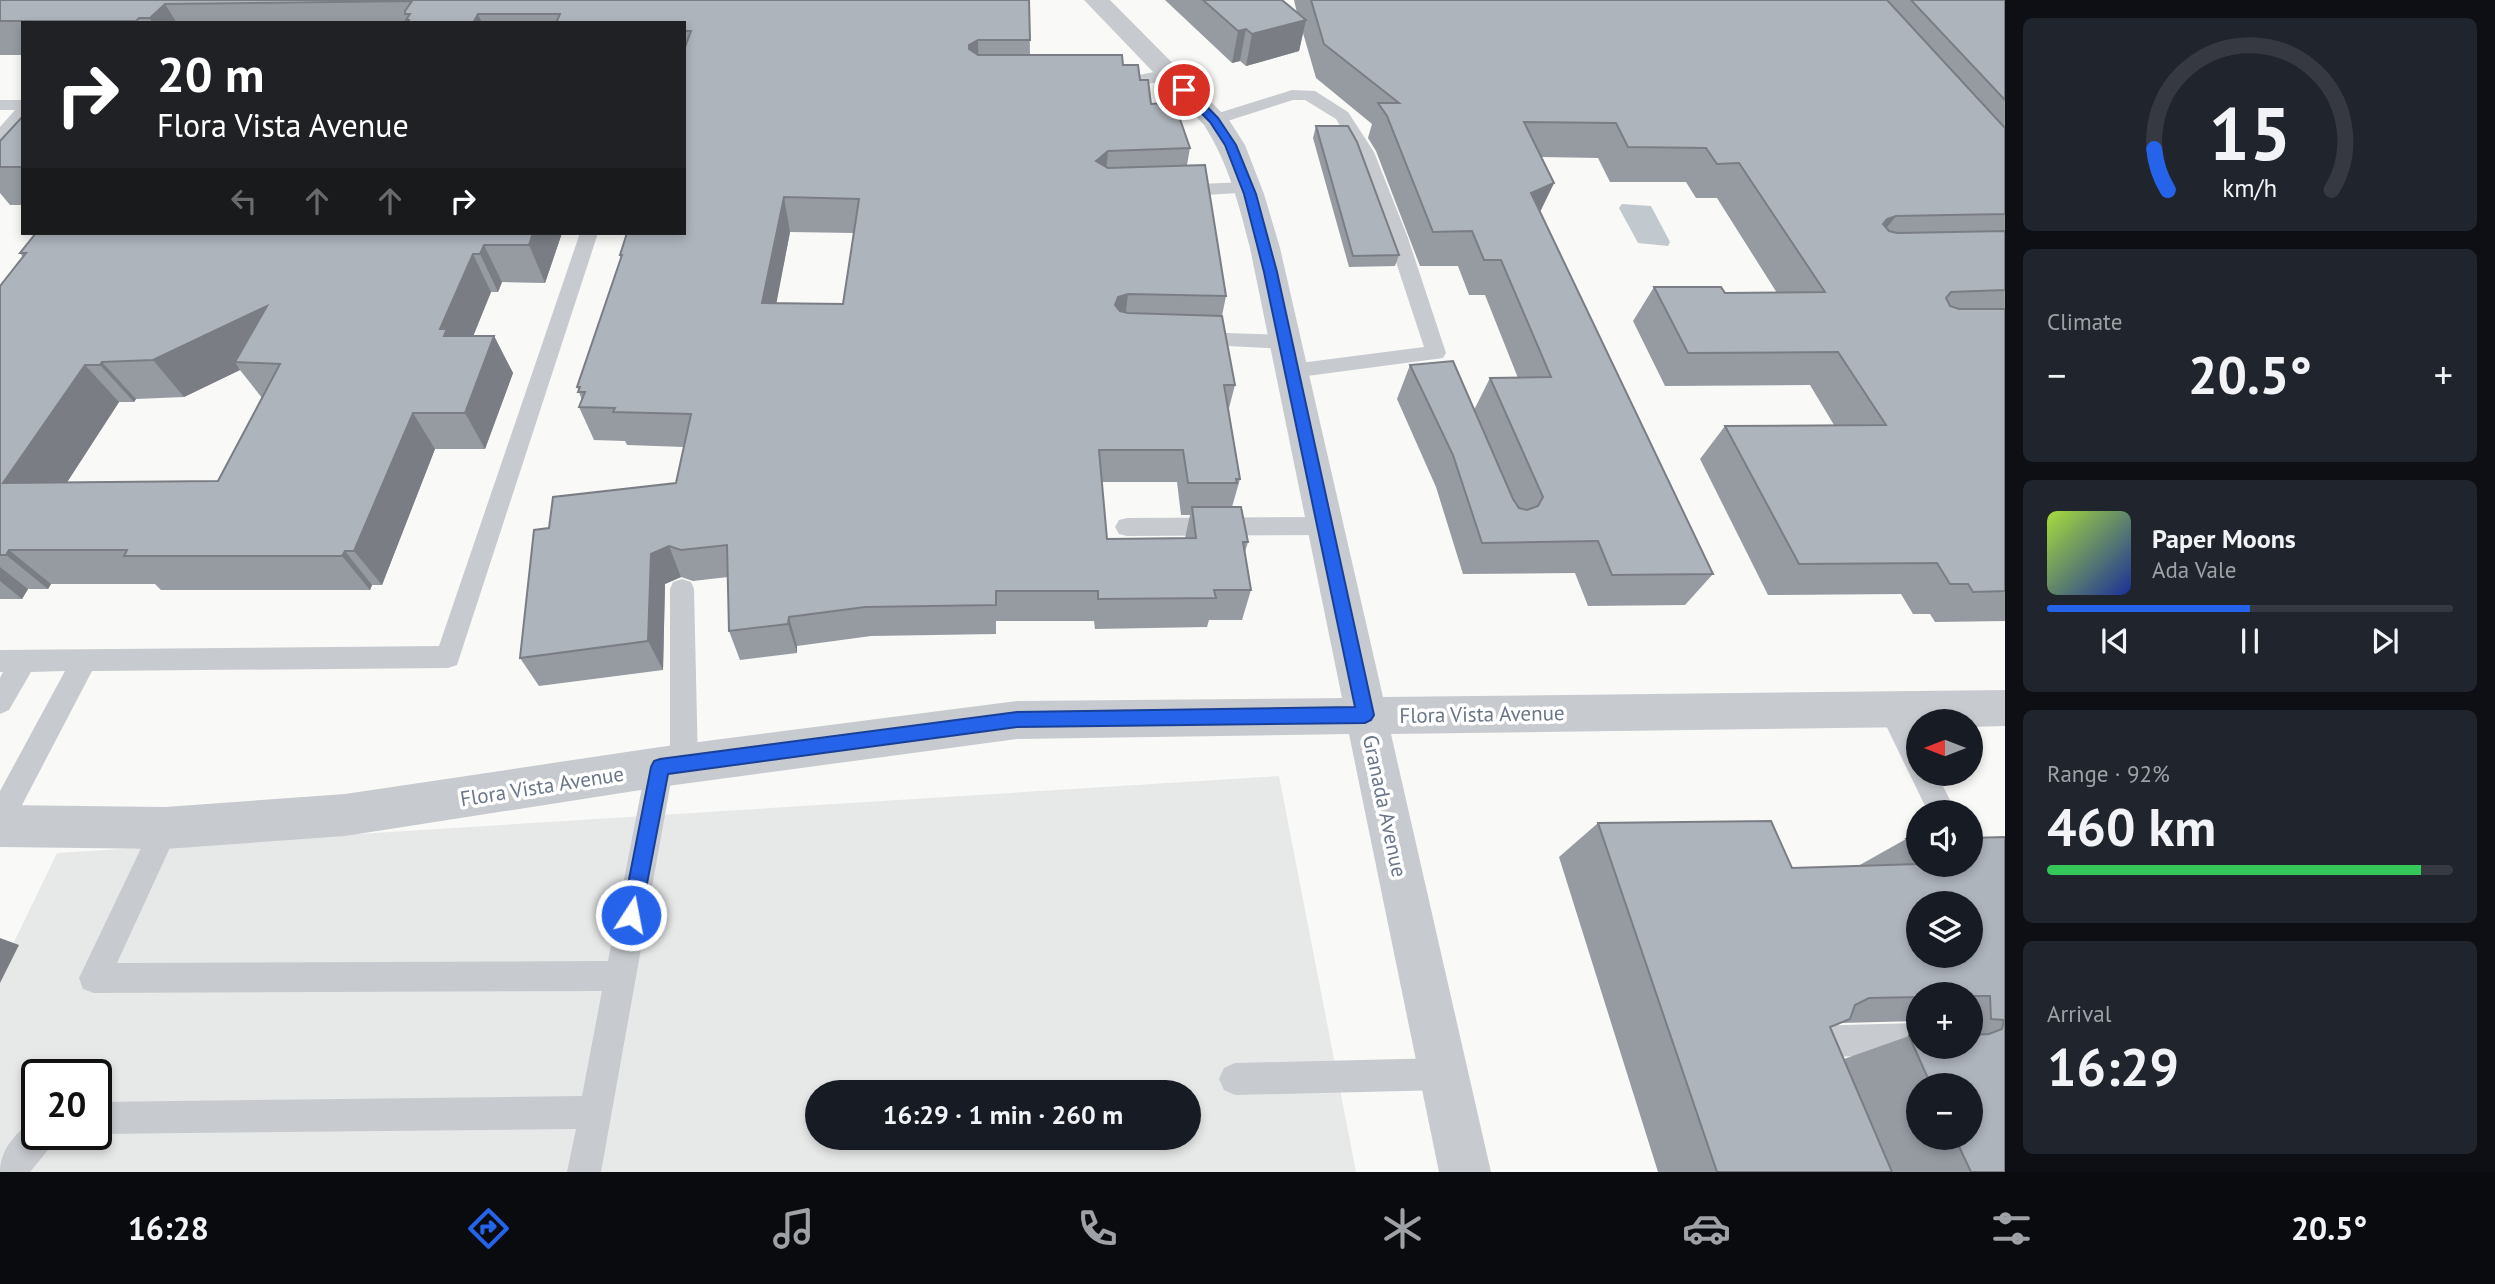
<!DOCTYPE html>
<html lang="en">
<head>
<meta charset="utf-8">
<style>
  body { margin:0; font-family:"PT Sans",sans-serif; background:#20242c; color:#f1f3f6; height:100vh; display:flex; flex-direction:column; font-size:26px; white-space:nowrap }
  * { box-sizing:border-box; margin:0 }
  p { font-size:23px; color:#9ea1a6 }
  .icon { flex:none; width:38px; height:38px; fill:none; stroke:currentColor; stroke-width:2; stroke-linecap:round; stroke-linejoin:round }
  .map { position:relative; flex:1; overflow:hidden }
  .side { display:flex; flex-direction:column; gap:18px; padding:18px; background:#0d0f14; width:490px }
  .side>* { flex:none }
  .top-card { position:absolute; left:21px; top:21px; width:665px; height:214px; border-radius:0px; box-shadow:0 4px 10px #0003; background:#202124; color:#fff; overflow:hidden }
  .needle { width:46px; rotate:270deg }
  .fabs { position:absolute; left:1906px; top:709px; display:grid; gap:14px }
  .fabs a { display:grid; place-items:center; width:77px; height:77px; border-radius:50%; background:#171b24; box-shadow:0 4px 10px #0003; font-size:35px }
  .speed { position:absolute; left:21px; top:1059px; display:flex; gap:14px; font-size:35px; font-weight:700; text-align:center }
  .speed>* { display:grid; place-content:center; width:91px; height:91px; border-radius:50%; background:#171b24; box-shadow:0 4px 10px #0003; line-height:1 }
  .speed .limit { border:4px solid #111; border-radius:10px; background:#fff; color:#111 }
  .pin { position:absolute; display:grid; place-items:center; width:60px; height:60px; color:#fff; margin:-30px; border:4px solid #fff; border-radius:50%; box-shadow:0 2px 7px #0007 }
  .me { position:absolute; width:77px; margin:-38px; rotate:11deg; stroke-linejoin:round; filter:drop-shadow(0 0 5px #0008) }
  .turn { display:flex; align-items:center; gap:24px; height:147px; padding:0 21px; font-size:32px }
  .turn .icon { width:91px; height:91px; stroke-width:2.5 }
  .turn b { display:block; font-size:49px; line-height:60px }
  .lanes { display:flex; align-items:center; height:66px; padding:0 21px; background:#0003; justify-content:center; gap:35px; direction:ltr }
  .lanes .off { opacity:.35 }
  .big { font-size:52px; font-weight:700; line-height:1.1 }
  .side .card { flex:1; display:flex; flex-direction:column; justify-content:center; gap:10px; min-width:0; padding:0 24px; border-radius:10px; background:#20242c }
  .side .dial { align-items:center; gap:0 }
  .dial svg { height:182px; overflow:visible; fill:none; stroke:#363941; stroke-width:7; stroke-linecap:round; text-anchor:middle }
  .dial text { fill:#f1f3f6; stroke:none }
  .song { display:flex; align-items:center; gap:21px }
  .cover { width:84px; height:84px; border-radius:10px; background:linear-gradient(135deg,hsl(80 70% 55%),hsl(230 70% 35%)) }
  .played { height:7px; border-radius:4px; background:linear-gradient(90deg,#2563eb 50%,#363941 50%) }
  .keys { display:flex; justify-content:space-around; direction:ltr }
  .heat { display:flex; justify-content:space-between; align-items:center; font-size:38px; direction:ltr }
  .charge { height:10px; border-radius:5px; background:linear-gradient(90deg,#34c759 92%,#363941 0) }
  .trip { position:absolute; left:805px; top:1080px; width:396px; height:70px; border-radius:35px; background:#171b24; box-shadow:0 4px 10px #0003; font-weight:700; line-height:70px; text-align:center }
  .dock { display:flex; height:112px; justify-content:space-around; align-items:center; background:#090b0e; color:#9ea1a6 }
  .dock .icon { width:49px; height:49px }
  .dock .selected { color:#2563eb }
  .dock b { font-size:32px; color:#f1f3f6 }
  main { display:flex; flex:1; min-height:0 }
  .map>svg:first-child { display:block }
</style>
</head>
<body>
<main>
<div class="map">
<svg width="2005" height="1172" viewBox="0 0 2005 1172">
  <rect width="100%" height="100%" fill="#f9f9f7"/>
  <path fill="#e7e8e8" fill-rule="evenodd" d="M1279 776 1356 1172H0V971L57 853ZM37 1074H96V1134H37ZM817 1092H1188V1138H817Z"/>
  <path fill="#c1c9ce" d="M1622 204 1651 206 1670 242 1668 246 1638 243 1619 208Z"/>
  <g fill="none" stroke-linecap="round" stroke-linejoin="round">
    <path fill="#c7cace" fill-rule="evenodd" d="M1169 69 1177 74 1175 78C1157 82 1113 94 1100 81L1108 76H1134Z
      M1292 90 1315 91 1348 112 1374 152 1408 238 1446 353 1443 358 1292 378 1285 376 1281 371 1285 366 1292 364 1424 347 1388 238 1356 152 1336 119 1305 100H1293L1215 125 1206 120 1209 116Z
      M0 100H23V123L6 141 0 142V127L15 110H0Z
      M1247 182 1253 184 1256 188 1253 192 1175 197 1166 191 1175 185Z
      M580 233H598L457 665 448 668 92 671 10 828 0 832V791L65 671 31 672 9 710 0 714V678L3 672H0V650L439 646Z
      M1195 332 1286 335 1293 337 1296 342 1293 347 1286 349 1188 344 1185 339 1188 334Z
      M1325 517 1333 519 1337 526 1333 533 1325 535 1127 536 1119 534 1115 527 1119 520 1127 518Z
      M682 579 691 582 694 589 698 764 694 773 684 776 673 770 601 1172H567L576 1129 96 1134H95L96 1102 582 1096 602 991 94 993 83 989 79 978 155 819 165 815 175 819 179 828 117 963 608 961 646 767 650 758 660 755 670 760V589L673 582Z
      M1891 697 1900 701 1918 735V774H1937L1956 812H1928L1878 709 1882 701Z
      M1918 1023V1046H1931L1929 1050 1918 1055 1821 1057 1810 1062 1799 1057 1792 1042 1797 1031 1808 1026Z
      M1444 1058 1455 1063 1460 1074 1455 1085 1444 1090 1235 1095 1224 1090 1219 1079 1224 1068 1235 1063Z
      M37 1120V1134H61L56 1146 48 1150 30 1172H0C0 1150 17 1129 37 1120Z"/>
    <path fill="#c7cace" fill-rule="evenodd" d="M1084 0H1110L1229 120 1245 145 1264 194 1280 248 1383 697 2005 690V726L1970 727V721H1918V727L1391 734 1491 1172H1439L1349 734 1017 739 660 787 345 836 165 849 0 847V805L165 807 345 794 660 747 1017 701 1342 698 1250 248C1239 205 1228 162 1204 125Z"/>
  </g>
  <path fill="#969ba2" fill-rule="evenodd" d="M0 0H1029L1030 55 1123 65 1140 80 1151 104 1190 148 1187 165 1226 296 1222 316 1235 385 1228 412 1240 479 1232 507 1248 542 1245 552 1251 590 1242 620H1209L1207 627 1095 629 1094 621H996V634L871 636 797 646V653L740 660 729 631 728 577 693 581 681 577 665 584 663 670 539 686 520 658 549 528 676 483 684 447 627 445 625 441 594 440 579 407 582 400 577 387 621 259 620 255 684 233V23H23V55H0ZM790 232 854 233 843 304 776 303ZM1102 482H1177L1181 515H1190L1185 538 1107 539Z
    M1165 0H1282L1297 13 1294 0H2005V621L1935 622 1930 614H1913L1901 594 1768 595 1700 459 1725 426 1834 425 1810 385 1665 386 1633 321 1654 287 1725 293H1777L1717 198H1696L1686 182H1610L1598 158 1541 157 1554 183 1540 212 1713 574 1685 605 1588 606 1575 573 1463 574 1436 487 1397 399 1410 365 1474 410 1490 378H1518L1485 295H1469L1458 266H1420L1376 151 1368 138 1372 124 1316 78 1303 33 1299 51 1246 66 1240 61 1232 63Z
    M23 116V205H10L0 193V141Z
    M1316 126 1399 255 1395 266 1349 267 1313 138Z
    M562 233 545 283 502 282 498 292H491L473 336H494L513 373 485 449H435L382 585H372L370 590H161L155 584H51L48 589H28L22 599H0V286L23 257 20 253 262 234ZM240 370 262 398 218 481 67 482 119 402H134L136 399 184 397Z
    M1598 823 1792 868 1858 866 1906 839 2005 837V1172H1658L1559 857ZM1918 994H1970V1046L1909 1036 1844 1059 1830 1027 1840 1023 1918 1021ZM1918 1085H1970V1138H1918Z"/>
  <path fill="#7a7e84" d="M165 4 177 23H152L150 18Z
    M478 14 482 23H473Z
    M1306 20 1299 51 1246 66 1252 34Z
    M1246 29 1240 61 1232 63 1238 31Z
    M978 40 979 73 970 79 969 45Z
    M1108 151 1105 185 1096 161Z
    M1554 183 1537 218 1531 193Z
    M784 197 790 232 770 337 762 303Z
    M1896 216 1869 250 1887 219Z
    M533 233H562L545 283 529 245Z
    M484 245 502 282 498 292 480 254Z
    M473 254 491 292 464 359 440 329Z
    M1128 294 1124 327 1115 305 1118 297Z
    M267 306 235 362 240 370 184 397 153 360Z
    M494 336 513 373 485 449 465 413Z
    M102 362 136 399 134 402 100 365Z
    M85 365 119 402 44 518 3 483Z
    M413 413 435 449 382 585 354 551Z
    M669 546 681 577 665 584 663 670 648 641 651 554Z
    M9 550 51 584 48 589 6 555Z
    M345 551 372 585 370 590 342 556Z
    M0 567 28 589 22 599 0 581Z
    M789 617 797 646V653L788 624Z
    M0 938 19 945 0 983Z"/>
  <path fill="#aeb4bc" stroke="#7a7e84" stroke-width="2" fill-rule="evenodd" d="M0 0H1029L1030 40H978L969 45V49L978 55H1122L1123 65H1138L1140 80H1148L1151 104 1174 102 1190 148 1108 151 1096 161 1108 168 1205 165 1226 296 1128 294 1118 297 1115 305 1120 311 1128 313 1222 316 1235 385H1224L1240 479H1236L1237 483H1188L1183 450H1099L1107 539 1196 538 1192 507H1241L1248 542H1243L1251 590H1214L1216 598 1098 599V591H996V605L865 607 789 617 788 624 729 631 727 545 681 550 669 546 651 554 648 641 520 658 534 530 549 528 553 497 676 483 691 414 613 412 615 408 579 407 585 392H578L580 387H577L622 255H620L627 233H684V50L691 31H684V23H556L560 14H478L473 23H408L409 20H406L410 14H405V11L412 1 165 4 150 18H139L136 21H0ZM784 197 859 199 843 304 762 303Z
    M1203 0H1282L1306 20 1252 34 1246 29 1238 31Z
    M1311 0H1887L2005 128V214L1896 216 1887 219 1883 224 1889 231 1897 233 2005 231V290L1951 292 1946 298 1950 306 1959 309H2005V591L1973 592 1968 584H1950L1937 563 1799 564 1725 426 1886 425 1838 352 1688 353 1654 287H1721L1725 293 1825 292 1739 163 1717 164 1706 148 1628 147 1616 123 1524 122 1554 183 1531 193 1713 574 1612 575 1598 541 1482 543 1453 455 1410 365 1453 361 1513 499 1519 508 1527 510 1538 506 1543 497 1490 378 1551 377 1501 260H1484L1472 231 1433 232 1387 116 1378 103H1399L1324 44Z
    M1911 0H2004L2005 1V100Z
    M23 116V167H0V141Z
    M1316 126H1348L1357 142 1399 255 1353 256Z
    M36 233H213L311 234 312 233H533L529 245H484L480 254H473L440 329H447L444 336H494L465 413H413L354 551H345L342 556H124L127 550H9L6 555H0V286L26 253H20ZM267 306 235 362 280 364 218 481 3 483 85 365H100L102 362 153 360Z
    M1771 821 1792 868 1919 864H1970V838L2005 837V1172H1971L1955 1138H1970V1085H1931L1909 1036H1918V1046H1970V1035L1989 1034 2002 1029 2004 1020 1991 1019 1990 996H1970V994H1918V997L1869 998 1855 1005 1850 1019 1830 1027 1892 1172H1717L1598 823ZM1918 903H1970V956H1918Z
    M1906 839H1918V863Z"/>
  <path fill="#2563eb" stroke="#184099" stroke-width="2" d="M1181 87H1188L1218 118 1236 145 1256 194 1277 272 1374 715 1371 720 1365 723 1017 727 668 774 641 915 638 922 631 924 625 922 622 915 651 767 654 761 660 759 1017 712 1355 707 1264 272 1244 194 1225 145 1210 122 1181 92Z"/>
  <g text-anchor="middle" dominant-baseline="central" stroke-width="7" stroke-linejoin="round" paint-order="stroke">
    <g font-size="21" fill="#697688" stroke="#fff">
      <text transform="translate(1482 714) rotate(-1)">Flora Vista Avenue</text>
      <text transform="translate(542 786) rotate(-9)">Flora Vista Avenue</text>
      <text transform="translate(1385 806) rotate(78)">Granada Avenue</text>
    </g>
  </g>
</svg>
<div class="fabs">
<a><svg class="needle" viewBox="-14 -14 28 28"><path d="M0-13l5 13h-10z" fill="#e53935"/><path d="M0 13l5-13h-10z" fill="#9ea1a6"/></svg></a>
<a><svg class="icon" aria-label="sound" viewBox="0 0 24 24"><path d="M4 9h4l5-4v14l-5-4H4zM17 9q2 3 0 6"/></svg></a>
<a><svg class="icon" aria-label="layers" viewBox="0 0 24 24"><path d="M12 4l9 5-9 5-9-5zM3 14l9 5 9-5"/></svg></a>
<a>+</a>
<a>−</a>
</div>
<div class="speed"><div class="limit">20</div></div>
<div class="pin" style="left:1184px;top:90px;background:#d93025"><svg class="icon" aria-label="arrive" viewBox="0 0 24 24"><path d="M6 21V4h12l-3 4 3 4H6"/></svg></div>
<svg class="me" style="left:631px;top:915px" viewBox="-20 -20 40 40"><circle r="17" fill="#2563eb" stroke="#fff" stroke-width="3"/><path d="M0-11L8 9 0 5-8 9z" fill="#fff"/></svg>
<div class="trip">16:29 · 1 min · 260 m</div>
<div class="top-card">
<div class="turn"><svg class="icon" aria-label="right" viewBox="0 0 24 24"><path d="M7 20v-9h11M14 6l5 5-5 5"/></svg><div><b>20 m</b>Flora Vista Avenue</div></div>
<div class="lanes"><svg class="icon off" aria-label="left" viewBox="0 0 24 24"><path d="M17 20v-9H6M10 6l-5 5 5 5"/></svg><svg class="icon off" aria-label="ahead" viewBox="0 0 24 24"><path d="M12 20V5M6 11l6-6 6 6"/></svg><svg class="icon off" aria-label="ahead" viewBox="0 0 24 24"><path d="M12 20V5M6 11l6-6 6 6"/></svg><svg class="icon" aria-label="right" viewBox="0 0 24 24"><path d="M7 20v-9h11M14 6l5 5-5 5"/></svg></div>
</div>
</div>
<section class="side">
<div class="card dial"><svg viewBox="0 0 100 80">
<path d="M14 69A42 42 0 1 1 86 69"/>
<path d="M14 69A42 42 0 0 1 8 51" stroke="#2563eb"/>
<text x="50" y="56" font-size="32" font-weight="700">15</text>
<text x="50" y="72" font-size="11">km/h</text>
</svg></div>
<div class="card"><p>Climate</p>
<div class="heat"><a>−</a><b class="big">20.5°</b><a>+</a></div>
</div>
<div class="card">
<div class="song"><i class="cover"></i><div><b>Paper Moons</b><p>Ada Vale</p></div></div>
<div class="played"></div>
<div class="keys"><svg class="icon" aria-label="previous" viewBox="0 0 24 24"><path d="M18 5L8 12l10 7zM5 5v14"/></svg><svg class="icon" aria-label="pause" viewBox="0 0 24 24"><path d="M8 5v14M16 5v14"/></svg><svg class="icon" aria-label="next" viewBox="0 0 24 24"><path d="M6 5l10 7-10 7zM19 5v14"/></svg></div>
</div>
<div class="card"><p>Range · 92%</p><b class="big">460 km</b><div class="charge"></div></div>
<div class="card"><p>Arrival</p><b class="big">16:29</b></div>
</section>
</main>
<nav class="dock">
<b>16:28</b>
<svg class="icon selected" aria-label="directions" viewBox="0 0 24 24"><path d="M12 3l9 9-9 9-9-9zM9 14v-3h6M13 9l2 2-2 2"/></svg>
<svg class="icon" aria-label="music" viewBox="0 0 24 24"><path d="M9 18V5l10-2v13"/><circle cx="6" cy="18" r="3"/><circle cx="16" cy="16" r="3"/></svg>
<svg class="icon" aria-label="phone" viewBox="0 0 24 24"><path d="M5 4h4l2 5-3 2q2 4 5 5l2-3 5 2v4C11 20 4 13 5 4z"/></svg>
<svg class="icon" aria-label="climate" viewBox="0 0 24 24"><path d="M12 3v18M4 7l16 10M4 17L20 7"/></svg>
<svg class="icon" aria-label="car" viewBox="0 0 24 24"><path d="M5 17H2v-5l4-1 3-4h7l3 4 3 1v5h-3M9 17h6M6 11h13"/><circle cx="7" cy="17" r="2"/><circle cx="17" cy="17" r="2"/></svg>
<svg class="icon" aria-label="filters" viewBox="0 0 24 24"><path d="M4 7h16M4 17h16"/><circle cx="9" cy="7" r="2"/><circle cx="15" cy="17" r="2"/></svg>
<b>20.5°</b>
</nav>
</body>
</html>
